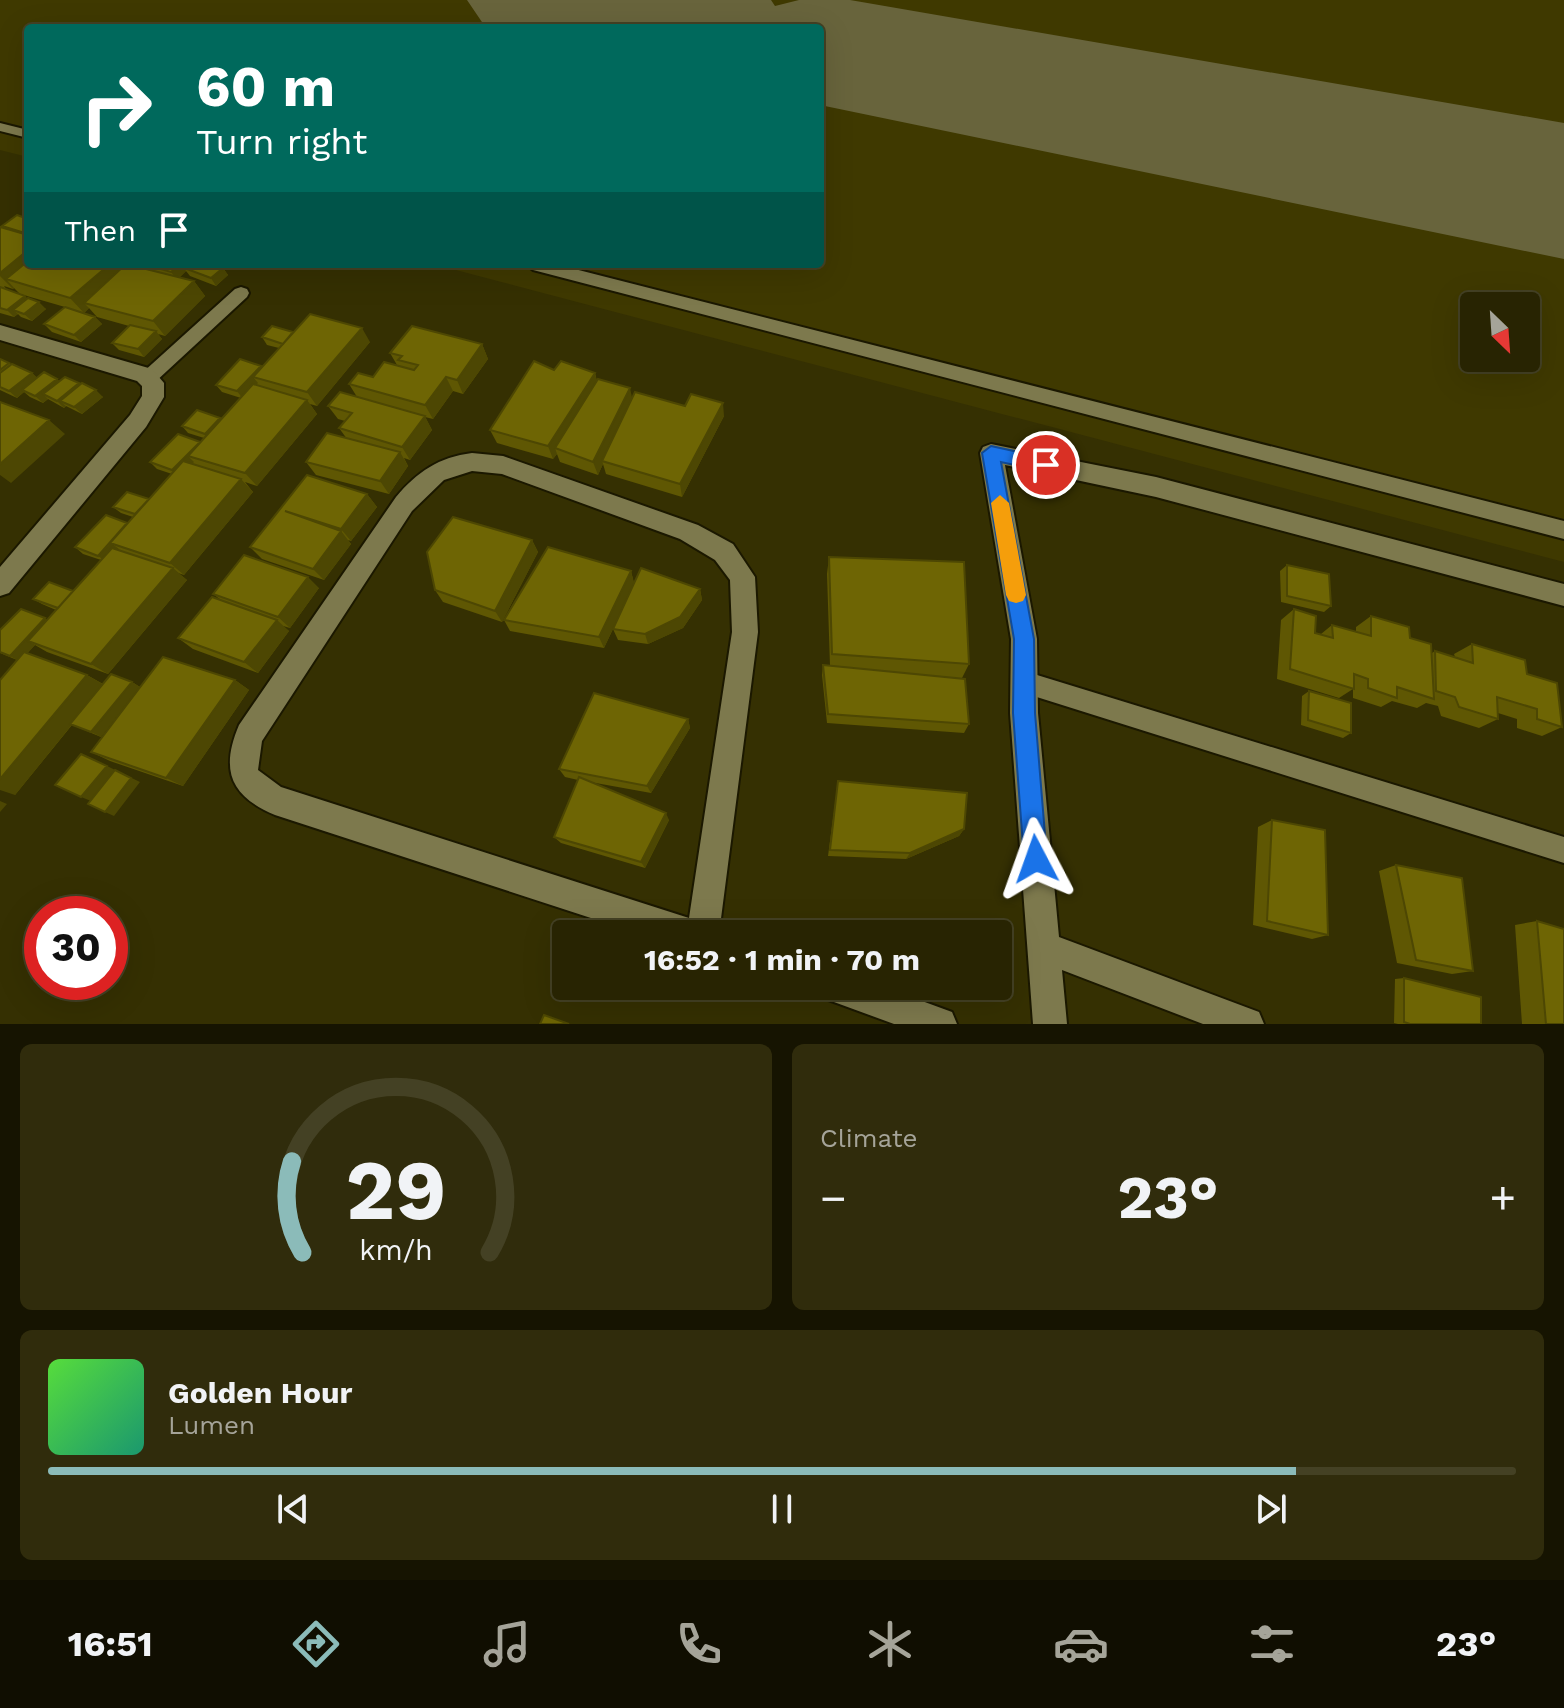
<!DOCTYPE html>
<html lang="en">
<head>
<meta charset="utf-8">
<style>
  body { margin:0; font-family:"Work Sans",sans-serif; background:#302c0c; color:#f1f3f6; height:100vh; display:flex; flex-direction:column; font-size:30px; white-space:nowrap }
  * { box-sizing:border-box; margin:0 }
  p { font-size:26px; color:#a5a499 }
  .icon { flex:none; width:44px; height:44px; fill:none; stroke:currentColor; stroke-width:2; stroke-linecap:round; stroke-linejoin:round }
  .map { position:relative; height:1024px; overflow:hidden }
  .details { display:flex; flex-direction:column; gap:20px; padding:20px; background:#161401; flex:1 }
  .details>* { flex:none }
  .hud { position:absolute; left:24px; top:24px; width:800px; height:244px; border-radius:8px; box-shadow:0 8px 32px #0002,0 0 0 2px #444124; background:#00695c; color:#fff; overflow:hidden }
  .needle { width:52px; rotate:155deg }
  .controls { position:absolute; left:1460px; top:292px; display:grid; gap:16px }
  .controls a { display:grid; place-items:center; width:80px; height:80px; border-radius:8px; background:#282402; box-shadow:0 8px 32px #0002,0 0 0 2px #444124; font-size:40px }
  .speed { position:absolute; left:24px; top:896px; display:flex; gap:16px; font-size:40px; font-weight:700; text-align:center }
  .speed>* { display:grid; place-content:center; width:104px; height:104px; border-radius:50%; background:#282402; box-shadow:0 8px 32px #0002,0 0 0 2px #444124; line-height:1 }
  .speed .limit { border:12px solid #d22; background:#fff; color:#111 }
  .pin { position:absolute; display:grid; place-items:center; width:68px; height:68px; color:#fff; margin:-34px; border:4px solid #fff; border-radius:50%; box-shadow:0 2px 8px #0007 }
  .me { position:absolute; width:88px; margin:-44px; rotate:356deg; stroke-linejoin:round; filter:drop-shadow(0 0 6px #0008) }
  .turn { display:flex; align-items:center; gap:28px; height:168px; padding:0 40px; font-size:36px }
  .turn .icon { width:104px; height:104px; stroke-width:2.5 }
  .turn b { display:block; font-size:56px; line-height:68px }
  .then { display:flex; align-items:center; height:76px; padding:0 40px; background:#0003; gap:16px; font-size:30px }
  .big { font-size:60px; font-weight:700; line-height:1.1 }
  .details .widget { flex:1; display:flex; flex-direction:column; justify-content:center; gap:12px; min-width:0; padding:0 28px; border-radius:12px; background:#302c0c }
  .details .dial { align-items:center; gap:0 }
  .dial svg { height:208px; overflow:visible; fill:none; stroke:#444124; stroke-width:7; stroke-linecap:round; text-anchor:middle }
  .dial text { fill:#f1f3f6; stroke:none }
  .song { display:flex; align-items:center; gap:24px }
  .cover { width:96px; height:96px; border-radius:12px; background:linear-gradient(135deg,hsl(110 70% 55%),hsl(160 70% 35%)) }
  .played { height:8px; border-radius:4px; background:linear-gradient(90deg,#8bbbb9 85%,#444124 85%) }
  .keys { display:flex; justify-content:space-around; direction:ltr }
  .heat { display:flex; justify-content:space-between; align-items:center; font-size:44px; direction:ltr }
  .details .tiles { flex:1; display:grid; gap:20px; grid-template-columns:1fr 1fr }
  .widget:last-child { grid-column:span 2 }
  .trip { position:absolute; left:552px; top:920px; width:460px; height:80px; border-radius:8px; background:#282402; box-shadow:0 8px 32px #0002,0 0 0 2px #444124; font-weight:700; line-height:80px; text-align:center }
  .menu { display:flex; height:128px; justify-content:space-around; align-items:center; background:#100e01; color:#a5a499 }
  .menu .icon { width:56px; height:56px }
  .menu .current { color:#8bbbb9 }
  .menu b { font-size:36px; color:#f1f3f6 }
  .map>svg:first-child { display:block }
</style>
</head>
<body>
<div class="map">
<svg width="1564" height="1024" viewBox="0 0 1564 1024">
  <rect width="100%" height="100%" fill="#353002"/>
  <path fill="#3f3900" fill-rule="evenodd" d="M0 0H1564V562L433 264H820V28H28V157L0 150ZM1474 306H1526V358H1474Z"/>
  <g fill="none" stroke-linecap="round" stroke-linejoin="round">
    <path fill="#68643c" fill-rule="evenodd" d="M467 0H771L775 6 799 0H850L1564 123V259L820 105V28H486Z"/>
    <g stroke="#1b1800" stroke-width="4">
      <path id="service" d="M0 123 28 130V138L0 131Z
        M525 264H555L1564 521V539L533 270Z
        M241 287 247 289 249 293 247 297 154 383H142L139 378 142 373 235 289Z
        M1024 671 1564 837V863L1024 693 1016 690 1013 682 1016 674Z"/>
    </g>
    <g stroke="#1b1800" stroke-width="4">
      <path id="minor" d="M0 325 152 369 164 383V397L146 427 9 593 0 596V567L130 415 142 396V386L137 381 0 340Z
        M991 444 1156 477 1564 584V606L1156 497 1005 465 1037 639 1038 713 1059 937 1259 1012 1264 1024H1203L1062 970 1067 1024H1033L1010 713 1011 639 980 453 983 447Z
        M472 453 503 456 698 525 733 544 755 577 758 632 719 934H640L275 815C230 796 220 770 239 725L396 497C417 472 439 457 472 453ZM472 471 502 474 680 539 715 560 730 580 732 632 689 918 281 787 258 770 262 741 412 511 444 480Z
        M819 986H881L952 1012 957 1024H894L823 998Z"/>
    </g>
    <use href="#service" fill="#7d794d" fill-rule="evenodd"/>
    <use href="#minor" fill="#7d794d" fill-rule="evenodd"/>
  </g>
  <path fill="#5f5703" d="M17 215 28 264 152 271 147 265 223 268 228 275 216 286 190 276 186 271 179 278 194 281 205 296 165 336 158 334 162 339 144 357 119 350 112 343 129 326 97 317 89 308 84 313 95 317 102 324 81 342 52 332 44 324 65 307 20 294 14 288 13 289 4 286 7 290 27 298 46 309 32 321 21 317 18 314 14 317 0 313V227L4 228 2 226Z
    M293 332 370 342 317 406 310 404 317 414 257 486 245 482 253 492 184 575 178 573 187 580 108 674 47 652 35 645 27 653 87 675 103 684 132 682 140 687 101 737 72 725 15 795 17 660 0 653V630L47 620 56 610 42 604 33 599 73 591 101 560 83 554 75 547 127 523 133 517 121 513 113 507 149 499 172 474 157 469 150 462 200 442 204 438 188 433 182 426 221 420 241 398 222 392 216 385 262 367 279 348 267 345 262 337Z
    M482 344 488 359 463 394 453 391 433 419 425 417 432 430 410 460 404 458 408 466 389 494 316 475 306 462 347 439 339 428 345 421 338 419 328 406 357 397 349 384 373 377 397 365 390 353Z
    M0 359 32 373 37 378 79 383 103 397 82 414 66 406 64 408 48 399 43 403 30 397 24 392 17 398 0 390Z
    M554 370 595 373 597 381 632 398 724 416 682 497 606 474 603 464 598 475 560 462 557 454 553 459 497 443 490 430Z
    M367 494 377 507 351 541 348 540 351 544 324 580 262 559 250 547Z
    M532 540 538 552 502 622 443 602 435 590Z
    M548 547 631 571 634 583 641 568 700 589 702 600 683 628 648 644 618 640 613 629 631 591 604 648 510 631 504 620Z
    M829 557 969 664 962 678 969 724 964 733 827 723 822 675 823 665 830 666 827 574Z
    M1287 565 1331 606 1324 612 1281 602 1280 571Z
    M319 588 290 628 283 626 289 631 258 673 193 649 178 638 221 600 213 594Z
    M1294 609 1315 633 1321 634 1332 625 1356 632V627L1371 616 1410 638 1432 653 1435 651 1455 657 1454 654 1472 644 1527 674 1562 727 1542 736 1517 728V719L1498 713V719L1479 728 1441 716 1438 706 1426 703 1417 708 1392 701 1381 707 1353 698V689L1339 698 1277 679 1281 620Z
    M235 680 249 690 183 786 110 761 91 752Z
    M1309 691 1351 733 1343 738 1301 725 1302 696Z
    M688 719 690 728 651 793 590 782 669 820 645 868 561 843 554 837 578 780 565 777 559 769Z
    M838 781 964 829 959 836 906 859 828 856Z
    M1272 820 1328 935 1312 939 1253 925 1258 827Z
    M1396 865 1473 971 1452 974 1397 963 1379 871Z
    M1537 921 1564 1024H1522L1515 925Z
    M1404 978 1481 1024H1398L1394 1023 1395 979Z"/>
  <path fill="#4d4703" d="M28 250V264L6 279 14 288 13 289 0 276V273Z
    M110 264H118L127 275 84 303 89 308 84 313 70 298Z
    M180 264H191L184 268 186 271 177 279 171 272Z
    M223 268 228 275 216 286 211 278Z
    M194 281 205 296 165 336 153 321Z
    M25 296 32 303 13 310 18 314 14 317 7 310Z
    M39 302 46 309 32 321 24 314Z
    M95 317 102 324 81 342 74 335Z
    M362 328 370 342 317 406 307 392Z
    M156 331 162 339 144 357 138 349Z
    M482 344 488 359 463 394 457 380Z
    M261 366 253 377 258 383 243 399 237 391Z
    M32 373 40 380 22 390 24 392 17 398 9 391Z
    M595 373 598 387 555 448 557 454 553 459 548 446Z
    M446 377 453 391 433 419 425 405Z
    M57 379 65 386 43 394 48 399 43 403 35 396Z
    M79 383 86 390 60 401 66 406 64 408 57 401Z
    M630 388 633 402 602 461 603 464 598 475 593 462Z
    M96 390 103 397 82 414 74 407Z
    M307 400 317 414 257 486 245 473Z
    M723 403 724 416 682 497 680 484Z
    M425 416 432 430 410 460 402 447Z
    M220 418 226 425 211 441 205 434Z
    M49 420 65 434 11 483 0 475V464Z
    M200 442 188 456 194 462 179 477 172 470Z
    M400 452 408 466 389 494 380 481Z
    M241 479 253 492 184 575 170 563Z
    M367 494 377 507 351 541 341 529Z
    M341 531 351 544 324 580 313 569Z
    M532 540 538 552 502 622 495 611Z
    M111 543 119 549 107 562 98 556Z
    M173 568 187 580 108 674 91 664Z
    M631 571 634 583 604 648 599 637Z
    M308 577 319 588 290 628 278 617Z
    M700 589 702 600 683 628 648 644 645 634Z
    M45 618 54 624 28 641 35 645 20 662 10 656Z
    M277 620 289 631 258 673 244 662Z
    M87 675 104 685 15 795 0 790V779Z
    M235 680 249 690 183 786 166 778Z
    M132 682 140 687 101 737 91 732Z
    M688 719 690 728 651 793 647 786Z
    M107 766 140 782 114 816 105 812 91 801 81 797Z
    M0 801 7 804 0 812Z
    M666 813 669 820 645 868 641 862Z
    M964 829 959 836 906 859 910 853Z"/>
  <path fill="#6e6504" stroke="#4d4703" stroke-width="2" d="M17 215 28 219V234L2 226Z
    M0 227 28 235V250L0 273Z
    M28 261V264H110L70 298 6 279Z
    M126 264 194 281 153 321 84 303Z
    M148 264H180L171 272 147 265Z
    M189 264H213L223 268 211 278 184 268Z
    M0 287 25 296 7 310 0 308Z
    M28 298 39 302 24 314 13 310Z
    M65 307 95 317 74 335 44 324Z
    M310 314 362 328 307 392 253 377Z
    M130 325 156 331 138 349 112 343Z
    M272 326 293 332 283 344 262 337Z
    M412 326 482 344 457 380 446 377 425 405 349 384 358 373 373 377 384 362 414 370 418 365 398 360 402 356 390 353Z
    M0 359 9 363 0 370Z
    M240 359 261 366 237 391 216 385Z
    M534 361 554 370 561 361 595 373 548 446 490 430Z
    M12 364 32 373 9 391 0 387V373Z
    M44 372 57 379 35 396 22 390Z
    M65 377 79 383 57 401 43 394Z
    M598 379 630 388 593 462 555 448Z
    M82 383 96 390 74 407 60 401Z
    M253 384 307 400 245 473 188 456Z
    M340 392 425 416 402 447 339 428 352 413 328 406Z
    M635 392 685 406 691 394 723 403 680 484 602 461Z
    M0 402 49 420 0 464Z
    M197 410 220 418 205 434 182 426Z
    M327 433 400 452 380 481 306 462Z
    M178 434 200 442 172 470 150 462Z
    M183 461 241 479 170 563 110 543Z
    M307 475 367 494 341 529 285 511 341 531 313 569 250 547Z
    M127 492 149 499 135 514 113 507Z
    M106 515 127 523 98 556 75 547Z
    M453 517 532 540 495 611 435 590 427 552Z
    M548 547 631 571 599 637 504 620Z
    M112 548 173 568 91 664 28 641Z
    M244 555 308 577 278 617 213 594Z
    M829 557 964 562 969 664 832 654Z
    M1287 565 1329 574 1331 606 1287 596Z
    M641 568 700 589 680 617 645 634 613 629Z
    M49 582 73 591 58 608 33 599Z
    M212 597 277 620 244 662 178 638Z
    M21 609 45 618 10 656 0 652V630Z
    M1294 609 1316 616 1315 633 1333 638 1332 625 1371 636V616L1409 627 1410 638 1431 644 1434 699 1397 687V698L1368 688V679L1354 674V689L1290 669Z
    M1472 644 1525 660 1527 674 1557 683 1562 727 1537 719V709L1497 697 1498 719 1459 707 1455 697 1436 691 1435 651 1473 663Z
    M24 652 87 675 0 779V680Z
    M163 657 235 680 166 778 91 752Z
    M823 665 965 679 969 724 828 714Z
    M111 674 132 682 91 732 70 724Z
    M1309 691 1351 703V733L1308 720Z
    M594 693 688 719 647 786 559 769Z
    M81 754 107 766 81 797 55 785Z
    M115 770 131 778 105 812 88 804Z
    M579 777 666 813 641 862 554 837Z
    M838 781 967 793 964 829 910 853 830 850Z
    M1272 820 1325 830 1328 935 1267 921Z
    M1396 865 1462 878 1473 971 1416 960Z
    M1537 921 1564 929V1024H1546Z
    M1404 978 1481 997V1024H1410L1404 1022Z
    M544 1015 569 1024H540Z"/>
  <path fill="#1a73e8" stroke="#114b97" stroke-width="2" d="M991 446 1046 458 1055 465 1046 472 1001 462 1034 639 1035 713 1047 859 1044 867 1036 871 1028 867 1024 859 1013 713 1014 639 982 453Z"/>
  <path fill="#f59e0b" d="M1000 495 1009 503 1026 595 1023 601 1016 603 1009 601 1006 595 991 503Z"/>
</svg>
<div class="controls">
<a><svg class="needle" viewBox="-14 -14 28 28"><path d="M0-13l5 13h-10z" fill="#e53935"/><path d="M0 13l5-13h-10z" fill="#a5a499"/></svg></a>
</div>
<div class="speed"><div class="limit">30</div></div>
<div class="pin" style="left:1046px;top:465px;background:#d93025"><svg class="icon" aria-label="arrive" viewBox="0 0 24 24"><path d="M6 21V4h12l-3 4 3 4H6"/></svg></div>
<svg class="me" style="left:1036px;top:859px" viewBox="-20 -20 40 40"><path d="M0-17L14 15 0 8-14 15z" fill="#1a73e8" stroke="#fff" stroke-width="4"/></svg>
<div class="trip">16:52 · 1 min · 70 m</div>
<div class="hud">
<div class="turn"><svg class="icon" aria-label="right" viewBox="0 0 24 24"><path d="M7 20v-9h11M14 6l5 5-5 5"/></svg><div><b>60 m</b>Turn right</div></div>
<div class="then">Then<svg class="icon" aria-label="arrive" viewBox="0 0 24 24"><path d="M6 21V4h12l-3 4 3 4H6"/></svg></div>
</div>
</div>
<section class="details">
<div class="tiles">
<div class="widget dial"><svg viewBox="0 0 100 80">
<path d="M14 69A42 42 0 1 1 86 69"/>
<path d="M14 69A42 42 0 0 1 10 34" stroke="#8bbbb9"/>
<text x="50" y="56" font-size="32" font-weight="700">29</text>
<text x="50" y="72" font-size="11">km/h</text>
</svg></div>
<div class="widget"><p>Climate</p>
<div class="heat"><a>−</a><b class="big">23°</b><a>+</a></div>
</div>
<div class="widget">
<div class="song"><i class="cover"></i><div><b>Golden Hour</b><p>Lumen</p></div></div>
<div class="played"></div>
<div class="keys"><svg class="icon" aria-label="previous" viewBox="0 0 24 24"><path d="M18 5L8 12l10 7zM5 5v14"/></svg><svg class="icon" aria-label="pause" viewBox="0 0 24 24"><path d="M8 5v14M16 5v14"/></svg><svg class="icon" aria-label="next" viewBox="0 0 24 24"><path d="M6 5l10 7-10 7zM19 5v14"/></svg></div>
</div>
</div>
</section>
<nav class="menu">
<b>16:51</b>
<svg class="icon current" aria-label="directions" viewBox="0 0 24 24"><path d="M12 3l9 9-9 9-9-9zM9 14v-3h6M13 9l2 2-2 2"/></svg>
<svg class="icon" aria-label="music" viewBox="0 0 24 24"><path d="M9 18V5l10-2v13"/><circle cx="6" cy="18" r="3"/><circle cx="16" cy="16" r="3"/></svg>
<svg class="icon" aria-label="phone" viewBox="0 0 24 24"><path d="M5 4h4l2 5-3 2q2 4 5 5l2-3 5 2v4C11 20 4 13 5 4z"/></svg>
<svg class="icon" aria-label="climate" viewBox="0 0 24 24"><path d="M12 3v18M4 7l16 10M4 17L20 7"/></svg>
<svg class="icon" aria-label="car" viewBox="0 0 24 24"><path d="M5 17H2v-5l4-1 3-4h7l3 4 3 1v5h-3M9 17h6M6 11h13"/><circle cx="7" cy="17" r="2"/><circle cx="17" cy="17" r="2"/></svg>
<svg class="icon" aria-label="filters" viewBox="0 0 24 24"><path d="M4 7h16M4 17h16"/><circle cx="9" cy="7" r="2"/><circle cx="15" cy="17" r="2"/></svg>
<b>23°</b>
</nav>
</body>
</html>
